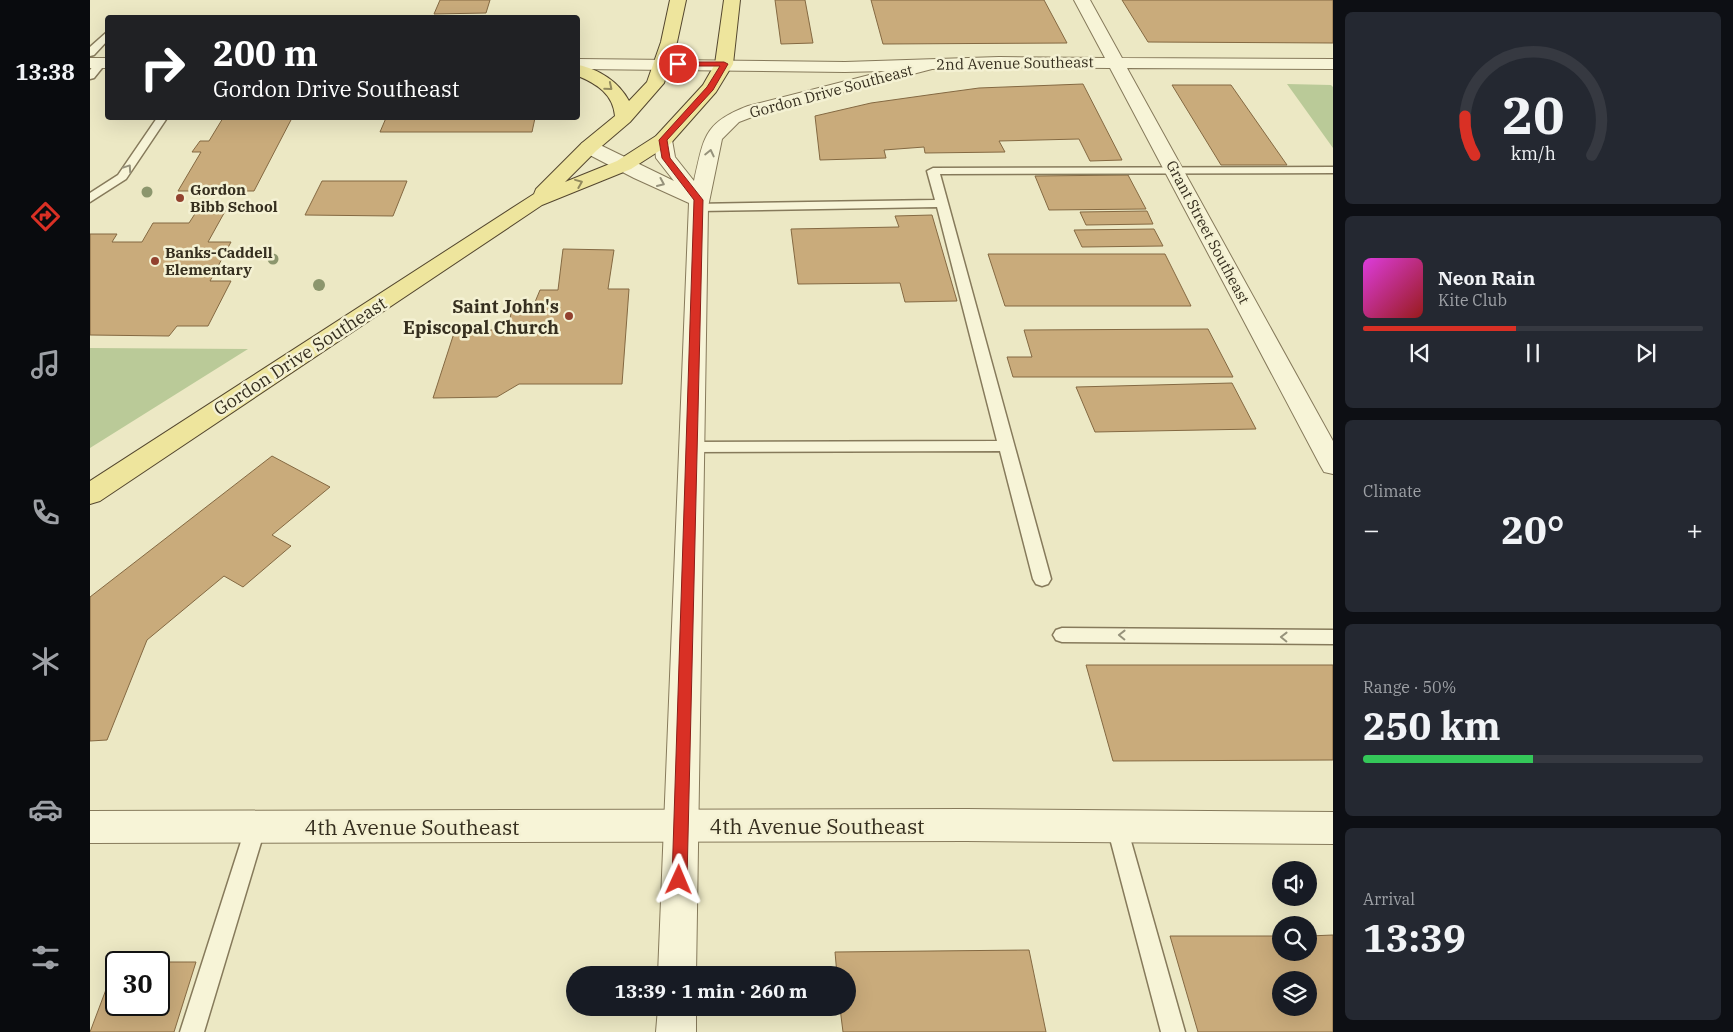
<!DOCTYPE html>
<html lang="en">
<head>
<meta charset="utf-8">
<style>
  body { margin:0; font-family:"IBM Plex Serif",serif; background:#242831; color:#f1f3f6; height:100vh; display:flex; flex-direction:column; font-size:19px; white-space:nowrap }
  * { box-sizing:border-box; margin:0 }
  p { font-size:16px; color:#9ea1a6 }
  .icon { flex:none; width:28px; height:28px; fill:none; stroke:currentColor; stroke-width:2; stroke-linecap:round; stroke-linejoin:round }
  .map { position:relative; flex:1; overflow:hidden }
  .side { display:flex; flex-direction:column; gap:12px; padding:12px; background:#0d0f14; width:400px }
  .side>* { flex:none }
  .guide { position:absolute; left:15px; top:15px; width:475px; height:105px; border-radius:5px; box-shadow:0 5px 20px #0002; background:#202124; color:#fff; overflow:hidden }
  .tools { position:absolute; left:1182px; top:861px; display:grid; gap:10px }
  .tools a { display:grid; place-items:center; width:45px; height:45px; border-radius:50%; background:#171b24; box-shadow:0 5px 20px #0002; font-size:25px }
  .speed { position:absolute; left:15px; top:951px; display:flex; gap:10px; font-size:25px; font-weight:700; text-align:center }
  .speed>* { display:grid; place-content:center; width:65px; height:65px; border-radius:50%; background:#171b24; box-shadow:0 5px 20px #0002; line-height:1 }
  .speed .limit { border:2px solid #111; border-radius:8px; background:#fff; color:#111 }
  .pin { position:absolute; display:grid; place-items:center; width:42px; height:42px; color:#fff; margin:-21px; border:2px solid #fff; border-radius:50%; box-shadow:0 1px 5px #0007 }
  .me { position:absolute; width:55px; margin:-28px; rotate:1deg; stroke-linejoin:round; filter:drop-shadow(0 0 4px #0008) }
  .turn { display:flex; align-items:center; gap:18px; height:105px; padding:0 25px; font-size:22px }
  .turn .icon { width:65px; height:65px; stroke-width:2.5 }
  .turn b { display:block; font-size:35px; line-height:42px }
  .big { font-size:38px; font-weight:700; line-height:1.1 }
  .side .widget { flex:1; display:flex; flex-direction:column; justify-content:center; gap:8px; min-width:0; padding:0 18px; border-radius:8px; background:#242831 }
  .side .dial { align-items:center; gap:0 }
  .dial svg { height:130px; overflow:visible; fill:none; stroke:#363941; stroke-width:7; stroke-linecap:round; text-anchor:middle }
  .dial text { fill:#f1f3f6; stroke:none }
  .song { display:flex; align-items:center; gap:15px }
  .cover { width:60px; height:60px; border-radius:8px; background:linear-gradient(135deg,hsl(300 70% 55%),hsl(0 70% 35%)) }
  .played { height:5px; border-radius:2px; background:linear-gradient(90deg,#d93025 45%,#363941 45%) }
  .keys { display:flex; justify-content:space-around; direction:ltr }
  .heat { display:flex; justify-content:space-between; align-items:center; font-size:28px; direction:ltr }
  .charge { height:8px; border-radius:4px; background:linear-gradient(90deg,#34c759 50%,#363941 0) }
  .trip { position:absolute; left:476px; top:966px; width:290px; height:50px; border-radius:25px; background:#171b24; box-shadow:0 5px 20px #0002; font-weight:700; line-height:50px; text-align:center }
  main { display:flex; flex:1; min-height:0 }
  .tab-bar { display:flex; flex-direction:column; width:90px; justify-content:space-around; align-items:center; background:#090b0e; color:#9ea1a6 }
  .tab-bar .icon { width:35px; height:35px }
  .tab-bar .current { color:#d93025 }
  .tab-bar b { font-size:22px; color:#f1f3f6 }
  .map>svg:first-child { display:block }
</style>
</head>
<body>
<main>
<nav class="tab-bar">
<b>13:38</b>
<svg class="icon current" aria-label="directions" viewBox="0 0 24 24"><path d="M12 3l9 9-9 9-9-9zM9 14v-3h6M13 9l2 2-2 2"/></svg>
<svg class="icon" aria-label="music" viewBox="0 0 24 24"><path d="M9 18V5l10-2v13"/><circle cx="6" cy="18" r="3"/><circle cx="16" cy="16" r="3"/></svg>
<svg class="icon" aria-label="phone" viewBox="0 0 24 24"><path d="M5 4h4l2 5-3 2q2 4 5 5l2-3 5 2v4C11 20 4 13 5 4z"/></svg>
<svg class="icon" aria-label="climate" viewBox="0 0 24 24"><path d="M12 3v18M4 7l16 10M4 17L20 7"/></svg>
<svg class="icon" aria-label="car" viewBox="0 0 24 24"><path d="M5 17H2v-5l4-1 3-4h7l3 4 3 1v5h-3M9 17h6M6 11h13"/><circle cx="7" cy="17" r="2"/><circle cx="17" cy="17" r="2"/></svg>
<svg class="icon" aria-label="filters" viewBox="0 0 24 24"><path d="M4 7h16M4 17h16"/><circle cx="9" cy="7" r="2"/><circle cx="15" cy="17" r="2"/></svg>
</nav>
<div class="map">
<svg width="1243" height="1032" viewBox="0 0 1243 1032">
  <rect width="100%" height="100%" fill="#ece8c4"/>
  <path fill="#baca98" d="M1197 84 1241 85 1243 87V148Z
    M0 348 158 349 0 448Z"/>
  <path fill="#c9ab7b" stroke="#846942" fill-rule="evenodd" d="M350 0H400L396 13 344 14Z
    M685 0H715L723 43 691 44Z
    M781 0H954L977 43 793 44Z
    M1032 0H1243V43L1058 42Z
    M993 84 1032 160 1000 161 989 139 909 141 915 152 835 153 834 147 794 150 796 158 730 160 725 116 781 103 845 94 889 88Z
    M1082 85H1141L1197 165H1131Z
    M133 118H202L164 191H88L111 152H102L110 141H119Z
    M296 118H445L442 132H290Z
    M1038 175 1056 209 959 210 945 176Z
    M232 181H317L303 216 215 215Z
    M110 206H138L118 242H141L120 281H141L118 326H87L79 336 0 335V234H27L22 242H52L63 223H99Z
    M1057 211 1063 224 996 225 990 212Z
    M842 215 867 301 815 302 810 283 708 284 701 229 809 227 805 216Z
    M1064 229 1073 246 992 247 984 230Z
    M473 249 524 250 518 289H539L532 384H429L407 397 343 398 365 330H418L423 302H445L450 290H468Z
    M898 254H1075L1101 306H915Z
    M1118 329 1143 377H923L917 357H942L934 330Z
    M1142 383 1166 429 1005 432 986 387Z
    M182 456 240 487 182 535 201 546 153 587 134 576 57 640 17 740 0 741V597Z
    M996 665H1243V760L1023 761Z
    M1243 935V1032H1108L1080 936H1191V952H1219V936ZM1191 980H1219V1008H1191Z
    M939 950 956 1032H753L750 1008H758V975H747L745 952Z
    M26 962H106L84 1032H0L26 963V1005H69V962Z"/>
  <g fill="none" stroke-linecap="round" stroke-linejoin="round">
    <g stroke="#867a5b" stroke-width="3">
      <path id="service" d="M18 31V40L4 55 0 56V47Z
        M11 60 16 63 4 78 0 79V70L7 61Z
        M67 118H77L36 179 0 202V193L28 175Z
        M1243 167V173L850 174 961 579 958 584 952 586 946 584 943 579 910 451 601 452 596 451 593 447 596 443 601 442 907 441 847 207 608 211 602 207 604 204 845 200 837 171 843 168Z
        M972 628 1243 630V644L972 642 966 640 963 635 966 630Z
        M166 817 173 819 176 826 114 1032H90L156 826 159 819Z
        M1027 818 1034 820 1037 827 1095 1032H1071L1017 827 1020 820Z"/>
    </g>
    <g stroke="#867a5b" stroke-width="2">
      <path id="minor" d="M984 0H1000L1032 58 1243 59V69L1037 68 1243 441V474L1234 472 1230 465 1020 68 909 67 842 69 670 114 649 122 632 139 618 207 606 975H568L599 203 544 178 492 151 490 147 492 143 499 141 506 143 584 181 566 158 564 140 566 136 573 134 580 136 582 140 585 157 604 181C614 138 613 123 658 106L795 71 755 72 488 69V59L755 62 909 57 1015 58Z
        M0 58H18V68H0Z
        M568 1008H606V1032H566Z"/>
    </g>
    <g stroke="#867a5b" stroke-width="2">
      <path id="tertiary" d="M876 809 1243 812V844L876 841 0 843V811Z"/>
    </g>
    <g stroke="#54472f" stroke-width="2">
      <path id="primary" d="M580 0H596L587 42 574 83 540 122 506 151 475 182 527 161 566 136 613 85 625 64 634 0H650L643 64 626 92 580 144 541 169 452 205 10 501 0 504V481L444 194 446 189 492 143 525 116C523 94 507 84 488 76V65C509 69 529 82 539 101L557 82 571 42Z"/>
    </g>
    <use href="#service" fill="#f7f4d7" fill-rule="evenodd"/>
    <use href="#minor" fill="#f7f4d7" fill-rule="evenodd"/>
    <use href="#tertiary" fill="#f7f4d7" fill-rule="evenodd"/>
    <use href="#primary" fill="#eee59d" fill-rule="evenodd"/>
  </g>
  <g fill="#8c966d">
    <circle cx="57" cy="192" r="5.5"/>
    <circle cx="183" cy="259" r="5.5"/>
    <circle cx="229" cy="285" r="6"/>
  </g>
  <defs><path id="oneway-chevron" d="M-2-3.5L2.5 0L-2 3.5" fill="none" stroke-width="1.6" stroke-linecap="round" stroke-linejoin="round" transform="scale(1.25)"/></defs>
  <g stroke="#928a5e">
    <use href="#oneway-chevron" transform="translate(519 87) rotate(40)"/>
    <use href="#oneway-chevron" transform="translate(489 183) rotate(-22)"/>
  </g>
  <g stroke="#96927b">
    <use href="#oneway-chevron" transform="translate(620 153) rotate(-77)"/>
    <use href="#oneway-chevron" transform="translate(38 168) rotate(-56)"/>
    <use href="#oneway-chevron" transform="translate(571 183) rotate(24)"/>
    <use href="#oneway-chevron" transform="translate(1032 635) rotate(-179)"/>
    <use href="#oneway-chevron" transform="translate(1194 637) rotate(-179)"/>
  </g>
  <path fill="#d93025" stroke="#8d1f18" d="M588 62H634L638 64 623 90 577 140 580 158 613 200 597 880 595 885 589 887 584 885 582 880 604 200 572 158 569 140 617 87 630 66H586V63Z"/>
  <g fill="#92412e" stroke="#f4f1d3" stroke-width="2">
    <circle cx="90" cy="198" r="5"/>
    <circle cx="65" cy="261" r="5"/>
    <circle cx="479" cy="316" r="5"/>
  </g>
  <g text-anchor="middle" dominant-baseline="central" stroke-width="5" stroke-linejoin="round" paint-order="stroke">
    <g font-size="15" fill="#362f1f" stroke="#f4f1d3">
      <text transform="translate(925 63) rotate(-1)">2nd Avenue Southeast</text>
      <text transform="translate(741 91) rotate(-15)">Gordon Drive Southeast</text>
      <text transform="translate(1118 232) rotate(62)">Grant Street Southeast</text>
    </g>
    <g font-size="15" font-weight="bold" fill="#362f1f" stroke="#f4f1d3" text-anchor="start">
      <text x="100" y="189">Gordon<tspan x="100" dy="17">Bibb School</tspan></text>
      <text x="75" y="252">Banks-Caddell<tspan x="75" dy="17">Elementary</tspan></text>
    </g>
    <g font-size="18" font-weight="bold" fill="#362f1f" stroke="#f4f1d3" text-anchor="end">
      <text x="469" y="306">Saint John's<tspan x="469" dy="21">Episcopal Church</tspan></text>
    </g>
    <g font-size="18" fill="#362f1f" stroke="#f4f1d3">
      <text transform="translate(210 356) rotate(-33)">Gordon Drive Southeast</text>
    </g>
    <g font-size="21" fill="#362f1f" stroke="#f4f1d3">
      <text x="727" y="826">4th Avenue Southeast</text>
      <text x="322" y="827">4th Avenue Southeast</text>
    </g>
  </g>
</svg>
<div class="tools">
<a><svg class="icon" aria-label="sound" viewBox="0 0 24 24"><path d="M4 9h4l5-4v14l-5-4H4zM17 9q2 3 0 6"/></svg></a>
<a><svg class="icon" aria-label="search" viewBox="0 0 24 24"><circle cx="10" cy="10" r="6"/><path d="M15 15l6 6"/></svg></a>
<a><svg class="icon" aria-label="layers" viewBox="0 0 24 24"><path d="M12 4l9 5-9 5-9-5zM3 14l9 5 9-5"/></svg></a>
</div>
<div class="speed"><div class="limit">30</div></div>
<div class="pin" style="left:588px;top:64px;background:#d93025"><svg class="icon" aria-label="arrive" viewBox="0 0 24 24"><path d="M6 21V4h12l-3 4 3 4H6"/></svg></div>
<svg class="me" style="left:589px;top:880px" viewBox="-20 -20 40 40"><path d="M0-17L14 15 0 8-14 15z" fill="#d93025" stroke="#fff" stroke-width="4"/></svg>
<div class="trip">13:39 · 1 min · 260 m</div>
<div class="guide">
<div class="turn"><svg class="icon" aria-label="right" viewBox="0 0 24 24"><path d="M7 20v-9h11M14 6l5 5-5 5"/></svg><div><b>200 m</b>Gordon Drive Southeast</div></div>
</div>
</div>
<section class="side">
<div class="widget dial"><svg viewBox="0 0 100 80">
<path d="M14 69A42 42 0 1 1 86 69"/>
<path d="M14 69A42 42 0 0 1 8 45" stroke="#d93025"/>
<text x="50" y="56" font-size="32" font-weight="700">20</text>
<text x="50" y="72" font-size="11">km/h</text>
</svg></div>
<div class="widget">
<div class="song"><i class="cover"></i><div><b>Neon Rain</b><p>Kite Club</p></div></div>
<div class="played"></div>
<div class="keys"><svg class="icon" aria-label="previous" viewBox="0 0 24 24"><path d="M18 5L8 12l10 7zM5 5v14"/></svg><svg class="icon" aria-label="pause" viewBox="0 0 24 24"><path d="M8 5v14M16 5v14"/></svg><svg class="icon" aria-label="next" viewBox="0 0 24 24"><path d="M6 5l10 7-10 7zM19 5v14"/></svg></div>
</div>
<div class="widget"><p>Climate</p>
<div class="heat"><a>−</a><b class="big">20°</b><a>+</a></div>
</div>
<div class="widget"><p>Range · 50%</p><b class="big">250 km</b><div class="charge"></div></div>
<div class="widget"><p>Arrival</p><b class="big">13:39</b></div>
</section>
</main>
</body>
</html>
